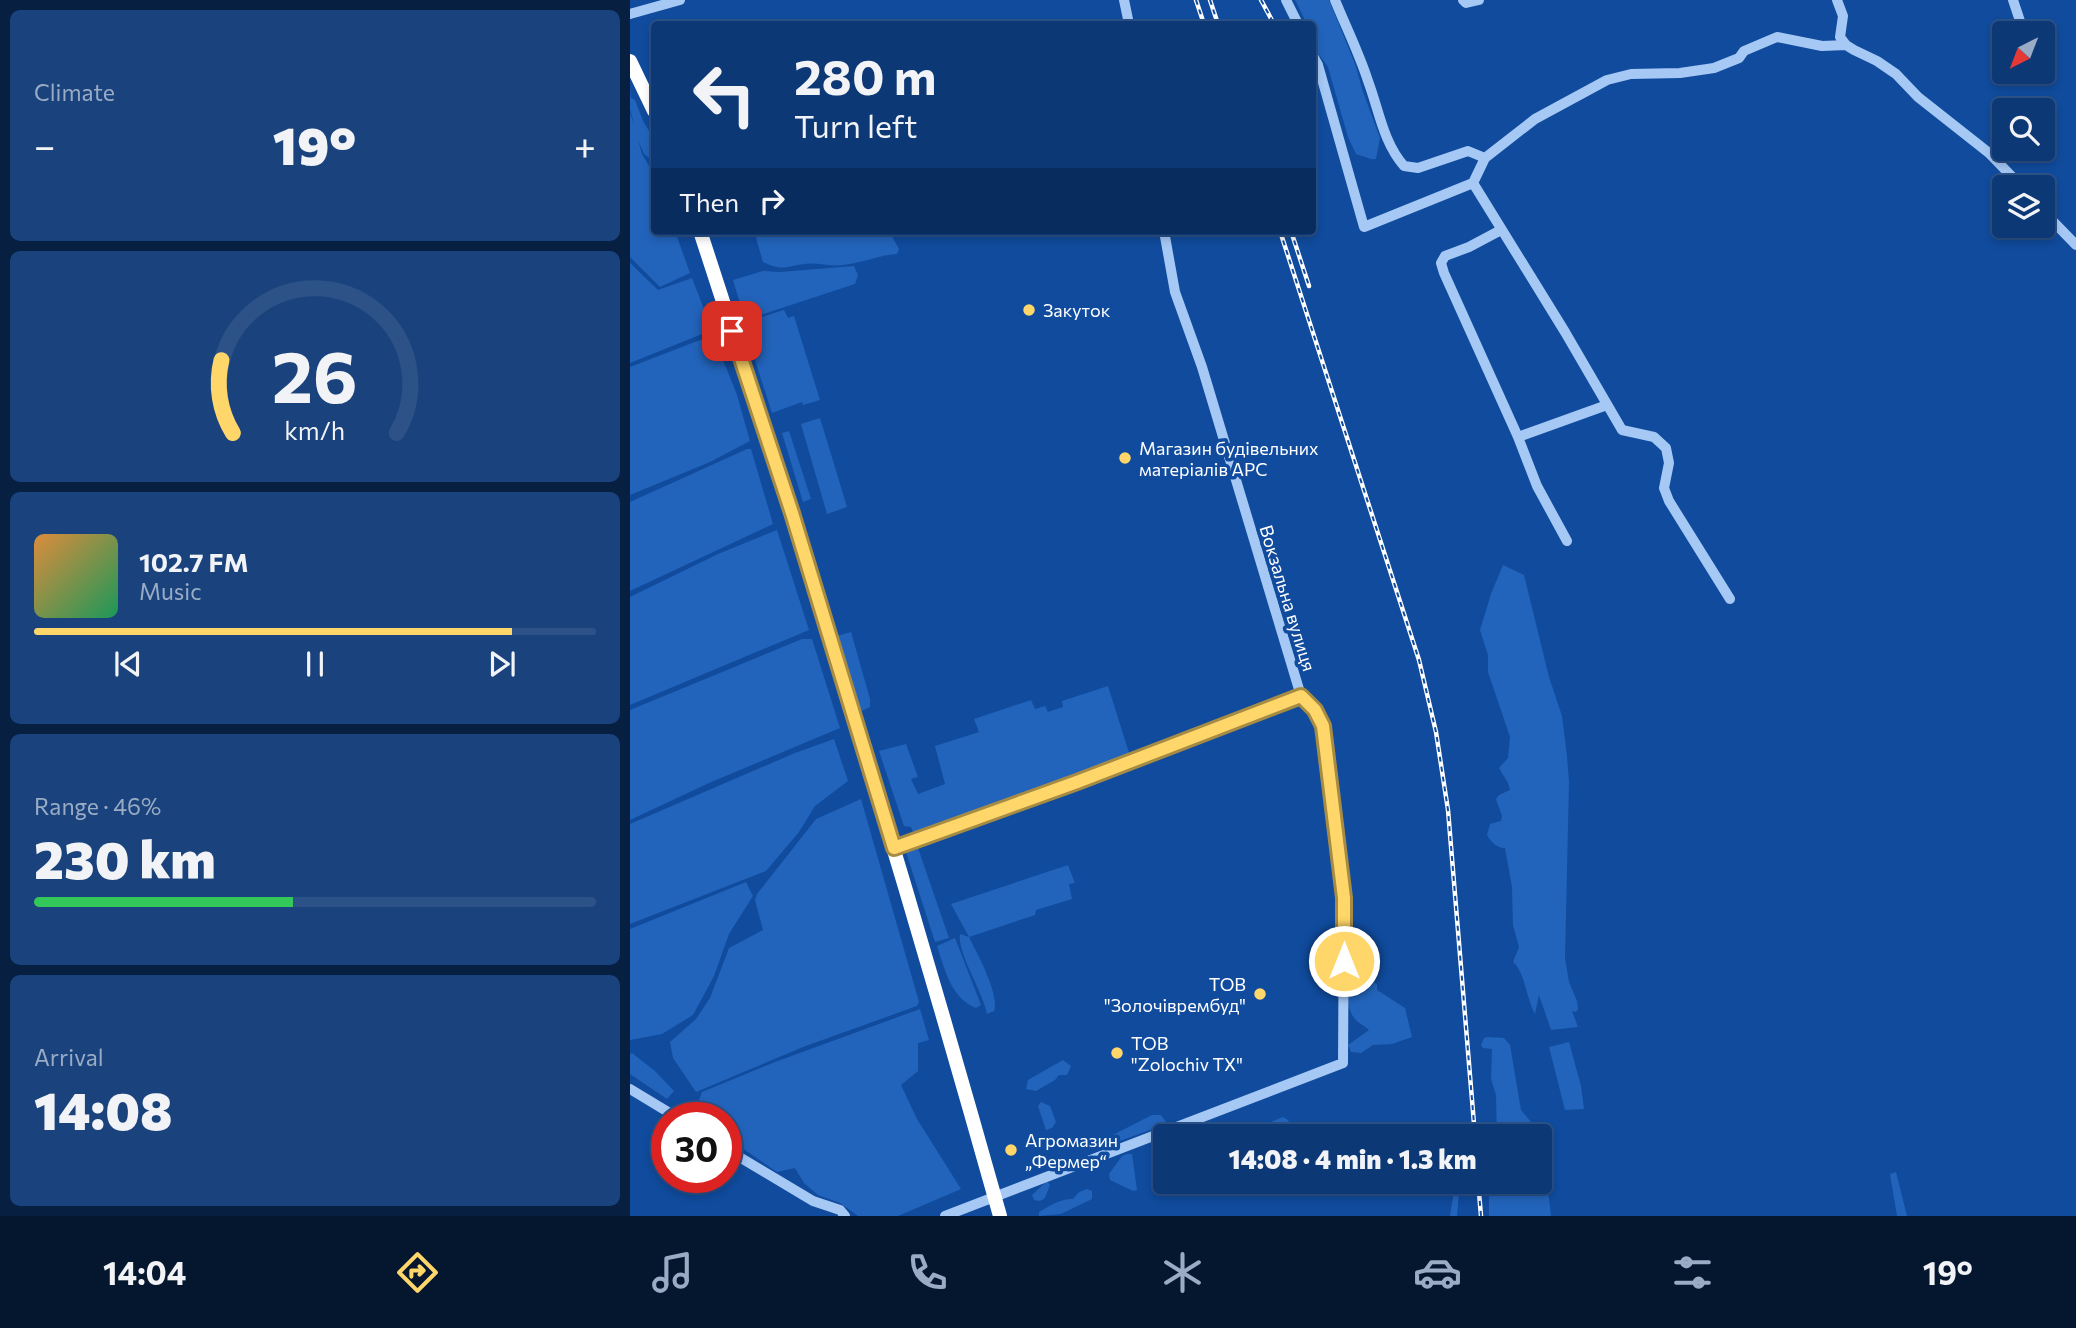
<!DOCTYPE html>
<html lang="en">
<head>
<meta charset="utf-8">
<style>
  body { margin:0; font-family:Commissioner,sans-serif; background:#1a437e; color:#f1f3f6; height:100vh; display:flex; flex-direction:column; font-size:26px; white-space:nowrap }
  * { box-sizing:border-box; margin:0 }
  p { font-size:23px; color:#9aacc5 }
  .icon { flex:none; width:38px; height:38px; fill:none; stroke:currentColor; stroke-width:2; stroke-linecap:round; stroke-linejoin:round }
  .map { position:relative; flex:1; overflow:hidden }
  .drawer { display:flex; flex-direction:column; gap:10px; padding:10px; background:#071f41; width:630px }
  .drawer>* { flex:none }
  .banner { position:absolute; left:21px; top:21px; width:665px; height:214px; border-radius:7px; box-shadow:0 4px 10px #0003,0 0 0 2px #2c5288; background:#0c3876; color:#f1f3f6; overflow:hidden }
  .needle { width:46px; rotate:222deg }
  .controls { position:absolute; left:1362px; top:21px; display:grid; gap:14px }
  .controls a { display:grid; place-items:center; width:63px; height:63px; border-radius:7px; background:#0c3876; box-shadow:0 4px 10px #0003,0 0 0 2px #2c5288; font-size:35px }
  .speed { position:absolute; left:21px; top:1102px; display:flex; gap:14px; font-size:35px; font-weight:700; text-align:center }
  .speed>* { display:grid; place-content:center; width:91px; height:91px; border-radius:50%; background:#0c3876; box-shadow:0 4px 10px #0003,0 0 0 2px #2c5288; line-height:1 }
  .speed .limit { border:10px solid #d22; background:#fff; color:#111 }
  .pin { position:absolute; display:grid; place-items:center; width:60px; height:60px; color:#fff; margin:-30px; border-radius:14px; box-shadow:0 4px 10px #0006 }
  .me { position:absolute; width:77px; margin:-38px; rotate:0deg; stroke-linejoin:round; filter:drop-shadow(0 0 5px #0008) }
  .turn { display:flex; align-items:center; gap:24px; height:147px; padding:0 28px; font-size:32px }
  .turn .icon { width:91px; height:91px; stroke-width:2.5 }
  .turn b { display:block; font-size:49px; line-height:60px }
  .then { display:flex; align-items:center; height:66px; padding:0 28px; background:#0003; gap:14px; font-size:26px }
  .big { font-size:52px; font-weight:800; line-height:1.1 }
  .drawer .tile { flex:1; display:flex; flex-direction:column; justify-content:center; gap:10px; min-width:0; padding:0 24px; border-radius:10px; background:#1a437e }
  .drawer .dial { align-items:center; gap:0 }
  .dial svg { height:182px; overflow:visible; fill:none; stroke:#2c5288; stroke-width:7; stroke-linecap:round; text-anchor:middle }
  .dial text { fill:#f1f3f6; stroke:none }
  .song { display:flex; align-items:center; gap:21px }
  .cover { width:84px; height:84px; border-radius:10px; background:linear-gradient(135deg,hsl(30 70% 55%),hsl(150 70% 35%)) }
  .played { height:7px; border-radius:4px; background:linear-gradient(90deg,#ffd669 85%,#2c5288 85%) }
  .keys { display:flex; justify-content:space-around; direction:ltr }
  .heat { display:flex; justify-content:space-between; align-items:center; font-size:38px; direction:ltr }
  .charge { height:10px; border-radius:5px; background:linear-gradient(90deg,#34c759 46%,#2c5288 0) }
  .trip { position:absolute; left:523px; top:1124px; width:399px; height:70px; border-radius:7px; background:#0c3876; box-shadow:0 4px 10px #0003,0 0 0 2px #2c5288; font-weight:800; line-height:70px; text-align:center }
  .tab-bar { display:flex; height:112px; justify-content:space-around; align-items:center; background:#05162f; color:#9aacc5 }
  .tab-bar .icon { width:49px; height:49px }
  .tab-bar .active { color:#ffd669 }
  .tab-bar b { font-size:32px; color:#f1f3f6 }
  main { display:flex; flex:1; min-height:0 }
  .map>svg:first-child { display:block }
</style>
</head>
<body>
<main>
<section class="drawer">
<div class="tile"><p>Climate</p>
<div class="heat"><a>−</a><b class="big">19°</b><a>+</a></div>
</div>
<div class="tile dial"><svg viewBox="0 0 100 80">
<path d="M14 69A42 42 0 1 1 86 69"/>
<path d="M14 69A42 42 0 0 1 9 37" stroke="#ffd669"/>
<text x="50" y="56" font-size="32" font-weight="700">26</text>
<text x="50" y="72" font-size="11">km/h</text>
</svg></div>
<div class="tile">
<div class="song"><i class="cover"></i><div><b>102.7 FM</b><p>Music</p></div></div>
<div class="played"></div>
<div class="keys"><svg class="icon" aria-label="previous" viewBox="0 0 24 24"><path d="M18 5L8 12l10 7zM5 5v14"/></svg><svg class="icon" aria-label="pause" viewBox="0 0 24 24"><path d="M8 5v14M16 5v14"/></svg><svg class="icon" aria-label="next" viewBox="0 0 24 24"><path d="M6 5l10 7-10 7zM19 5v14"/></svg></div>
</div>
<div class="tile"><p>Range · 46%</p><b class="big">230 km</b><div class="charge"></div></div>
<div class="tile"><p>Arrival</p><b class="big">14:08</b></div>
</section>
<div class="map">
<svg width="1446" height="1216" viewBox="0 0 1446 1216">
  <rect width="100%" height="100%" fill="#104b9d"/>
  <path fill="#2264bb" d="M665 0H699L725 64 733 92 750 138 746 159H741L726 154 718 137 698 67 687 52 682 24H677Z
    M0 91 1 98 5 100 13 121 24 139V162L14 154 8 140 12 154 24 174V231H45L60 273 30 287 0 257V113L5 127 0 109Z
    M124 231H259L269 249 267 254C249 255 232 263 213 265 200 267 187 262 175 264 154 266 155 272 133 262Z
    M0 263 28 290 62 278 82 330 0 363Z
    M224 266 228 275 225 284 115 320 103 280 133 271 150 272Z
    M154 310 158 318 164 316 190 400 173 405 172 402 142 413 113 323Z
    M83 335 107 395 120 441 80 462 0 495V367Z
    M190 418 217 507 197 514 171 424Z
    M159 431 181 499 173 502 152 433Z
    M117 449H121L143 524 0 591V502Z
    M147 530 179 630 0 705V597L88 554Z
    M873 565 894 575 919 677 932 716 937 756 939 782 935 958 939 982 947 1001 948 1009 946 1012 942 1011 948 1027 921 1030 909 995 905 1014C896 998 895 972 883 962L889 947 883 925 882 887 875 848C868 849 860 841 857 835L860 824 871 821 872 816 866 799 869 795 880 790 878 783 869 768 878 758 880 737 858 672V655L850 630 861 594Z
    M221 632 240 699V707L232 711 228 704 207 636Z
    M172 639H182L210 728 79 783 0 820V710Z
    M478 686 500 756 284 834 281 827 274 826 249 751 276 744 288 777 281 779 288 794 315 784 305 746 349 732 344 719 401 700 405 709 415 706 418 712 433 707 432 701Z
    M204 739 218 781 185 806 169 832 136 871 0 924V824L165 753Z
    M231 799 289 1002 287 1006 173 1047 66 1092 43 1058 40 1042 66 1019 80 998 99 948 133 930 125 900 127 894 186 819Z
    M288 848 319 938 305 942 276 852Z
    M438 865 445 883 439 884 442 899 406 910 405 915 339 937C347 953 370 995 364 1011L357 1014C353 992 327 953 330 934L339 937 321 904Z
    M116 882 123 896 99 934 84 976 63 1015 32 1034 0 1040V929Z
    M325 938 351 1005 346 1008C321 998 315 970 307 946Z
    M723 951 732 962 731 971 734 978 747 984V990L775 1008 782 1037 762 1044 743 1045 731 1053 721 1052 718 1045 739 1030C735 1026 728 1023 725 1019 713 1006 716 966 723 951Z
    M290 1009 299 1040 288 1043V1071L271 1085 287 1119 331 1189 268 1216H228L210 1203 188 1195 174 1183 165 1168 147 1172 96 1137V1118H77L69 1100 72 1092 145 1062Z
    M858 1037 874 1038 880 1045 891 1110 901 1122V1136H867L866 1095 861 1079 862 1049 853 1048 851 1045 854 1038Z
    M939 1042 951 1086 954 1109 935 1110 919 1047Z
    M2 1053 25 1071 44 1091 37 1099 0 1074V1054Z
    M433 1060 441 1066 437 1075H429L425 1080 406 1091 396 1089 398 1080Z
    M411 1102 420 1106 426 1122 422 1128 416 1130 408 1106Z
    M522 1115H531L536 1122 534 1125 470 1148 469 1142Z
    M653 1117 658 1120 664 1136H619L620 1126 636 1127 643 1121Z
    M497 1154H502L507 1190 503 1191 480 1180 479 1174 492 1156Z
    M910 1170 919 1198 921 1216H859V1181H910Z
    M1266 1172 1277 1216H1267L1260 1174Z
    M417 1181 420 1185 415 1198 410 1201 404 1200 402 1195Z
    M817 1181H830L827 1216H820L823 1197Z
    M457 1189 462 1191V1199L431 1214 409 1216V1212C418 1206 432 1198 443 1199L449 1192Z"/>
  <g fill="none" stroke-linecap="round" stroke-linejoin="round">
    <path stroke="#a5c8f5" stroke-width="10" d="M494 0 499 24
      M656 0 668 24
      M833 0 836 3 849 0
      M1207 0 1213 16 1210 37 1216 45 1224 50 1247 61 1266 74 1288 97 1359 153 1392 187
      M1383 0 1394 33
      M0 14 50 0
      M682 54 688 65 734 227 843 183 855 158 838 151 788 168 774 166C753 142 749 110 738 81 729 53 716 27 705 0
      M855 158 905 119 977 80 1001 74 1050 73 1084 68 1109 58 1114 51 1147 37 1192 46 1216 45
      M843 183 935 332 992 430 1024 437 1036 448 1039 463 1034 488 1039 501 1100 599
      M1412 210 1446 245
      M871 230 839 247 815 256 811 263 814 273 888 437 907 486 937 541
      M888 437 977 405
      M264 848 447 782 671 696
      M0 1089 48 1118
      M96 1149 183 1201 210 1210 215 1216
      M315 1216 713 1063 714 898 693 726 685 711 671 696 572 367 545 292 534 231"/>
    <path stroke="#fff" stroke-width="14" d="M0 61 24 111
      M70 231C177 557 277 885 370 1216"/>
    <g stroke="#fff" stroke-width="4.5">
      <path id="rail" d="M566 0 574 24
        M580 0 588 24
        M631 0 644 24
        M650 231 789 660 806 732 818 810 845 1136
        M661 231 679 286
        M848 1181 851 1216"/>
    </g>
    <use href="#rail" stroke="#104b9d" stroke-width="2" stroke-dasharray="5" stroke-linecap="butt"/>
  </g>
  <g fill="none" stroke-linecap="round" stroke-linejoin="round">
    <g stroke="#a68b44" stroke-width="18">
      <path id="route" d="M102 331 162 513 264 848 447 782 671 696 685 710 693 726 714 898V961"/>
    </g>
    <use href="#route" stroke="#ffd669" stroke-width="12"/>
  </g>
  <g fill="#ffd669" stroke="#104b9d" stroke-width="2.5">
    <circle cx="399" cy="310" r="7"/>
    <circle cx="495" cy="458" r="7"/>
    <circle cx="630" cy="994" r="7"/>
    <circle cx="487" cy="1053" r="7"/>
    <circle cx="381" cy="1150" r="7"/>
  </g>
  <g text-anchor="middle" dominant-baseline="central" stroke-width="7" stroke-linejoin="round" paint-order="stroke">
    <g font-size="18" fill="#fff" stroke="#104b9d" text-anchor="start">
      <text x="413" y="310">Закуток</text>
      <text x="509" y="448">Магазин будівельних<tspan x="509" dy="21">матеріалів APC</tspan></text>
      <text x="616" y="984" text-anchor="end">ТОВ<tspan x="616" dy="21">"Золочіврембуд"</tspan></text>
      <text x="501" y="1043">ТОВ<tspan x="501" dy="21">"Zolochiv TX"</tspan></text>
      <text x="395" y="1140">Агромазин<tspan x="395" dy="21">„Фермер“</tspan></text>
    </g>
    <g font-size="18" fill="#fff" stroke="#104b9d">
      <text transform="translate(658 598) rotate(73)">Вокзальна вулиця</text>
    </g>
  </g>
</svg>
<div class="controls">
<a><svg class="needle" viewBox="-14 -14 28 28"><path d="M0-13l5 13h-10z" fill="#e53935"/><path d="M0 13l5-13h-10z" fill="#9aacc5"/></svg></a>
<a><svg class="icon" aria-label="search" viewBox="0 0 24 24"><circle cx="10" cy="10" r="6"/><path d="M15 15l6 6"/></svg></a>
<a><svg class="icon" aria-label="layers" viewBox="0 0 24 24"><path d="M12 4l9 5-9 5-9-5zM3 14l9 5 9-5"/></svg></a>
</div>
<div class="speed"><div class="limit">30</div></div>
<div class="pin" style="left:102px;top:331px;background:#d93025"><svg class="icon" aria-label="arrive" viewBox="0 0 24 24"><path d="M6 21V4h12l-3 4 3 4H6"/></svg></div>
<svg class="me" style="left:714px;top:961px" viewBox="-20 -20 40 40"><circle r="17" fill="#ffd669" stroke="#fff" stroke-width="3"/><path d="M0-11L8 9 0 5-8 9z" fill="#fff"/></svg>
<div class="trip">14:08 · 4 min · 1.3 km</div>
<div class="banner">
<div class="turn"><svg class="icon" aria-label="left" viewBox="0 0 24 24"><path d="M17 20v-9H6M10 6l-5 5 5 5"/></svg><div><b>280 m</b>Turn left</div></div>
<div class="then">Then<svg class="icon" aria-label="right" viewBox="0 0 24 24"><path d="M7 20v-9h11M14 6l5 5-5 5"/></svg></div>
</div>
</div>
</main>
<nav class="tab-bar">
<b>14:04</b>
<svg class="icon active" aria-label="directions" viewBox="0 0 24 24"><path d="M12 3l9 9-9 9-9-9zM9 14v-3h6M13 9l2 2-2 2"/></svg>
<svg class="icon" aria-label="music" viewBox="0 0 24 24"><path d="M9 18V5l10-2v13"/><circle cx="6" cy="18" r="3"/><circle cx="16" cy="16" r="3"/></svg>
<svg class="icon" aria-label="phone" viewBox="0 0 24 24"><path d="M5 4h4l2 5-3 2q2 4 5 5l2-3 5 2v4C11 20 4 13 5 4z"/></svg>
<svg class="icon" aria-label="climate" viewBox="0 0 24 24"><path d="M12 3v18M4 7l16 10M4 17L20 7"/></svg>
<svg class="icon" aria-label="car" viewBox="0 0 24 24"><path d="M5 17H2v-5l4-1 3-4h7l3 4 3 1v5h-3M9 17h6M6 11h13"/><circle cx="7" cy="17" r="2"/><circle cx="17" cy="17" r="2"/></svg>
<svg class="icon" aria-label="filters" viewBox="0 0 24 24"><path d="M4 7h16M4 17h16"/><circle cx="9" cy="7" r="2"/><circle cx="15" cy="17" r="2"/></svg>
<b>19°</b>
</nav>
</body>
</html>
